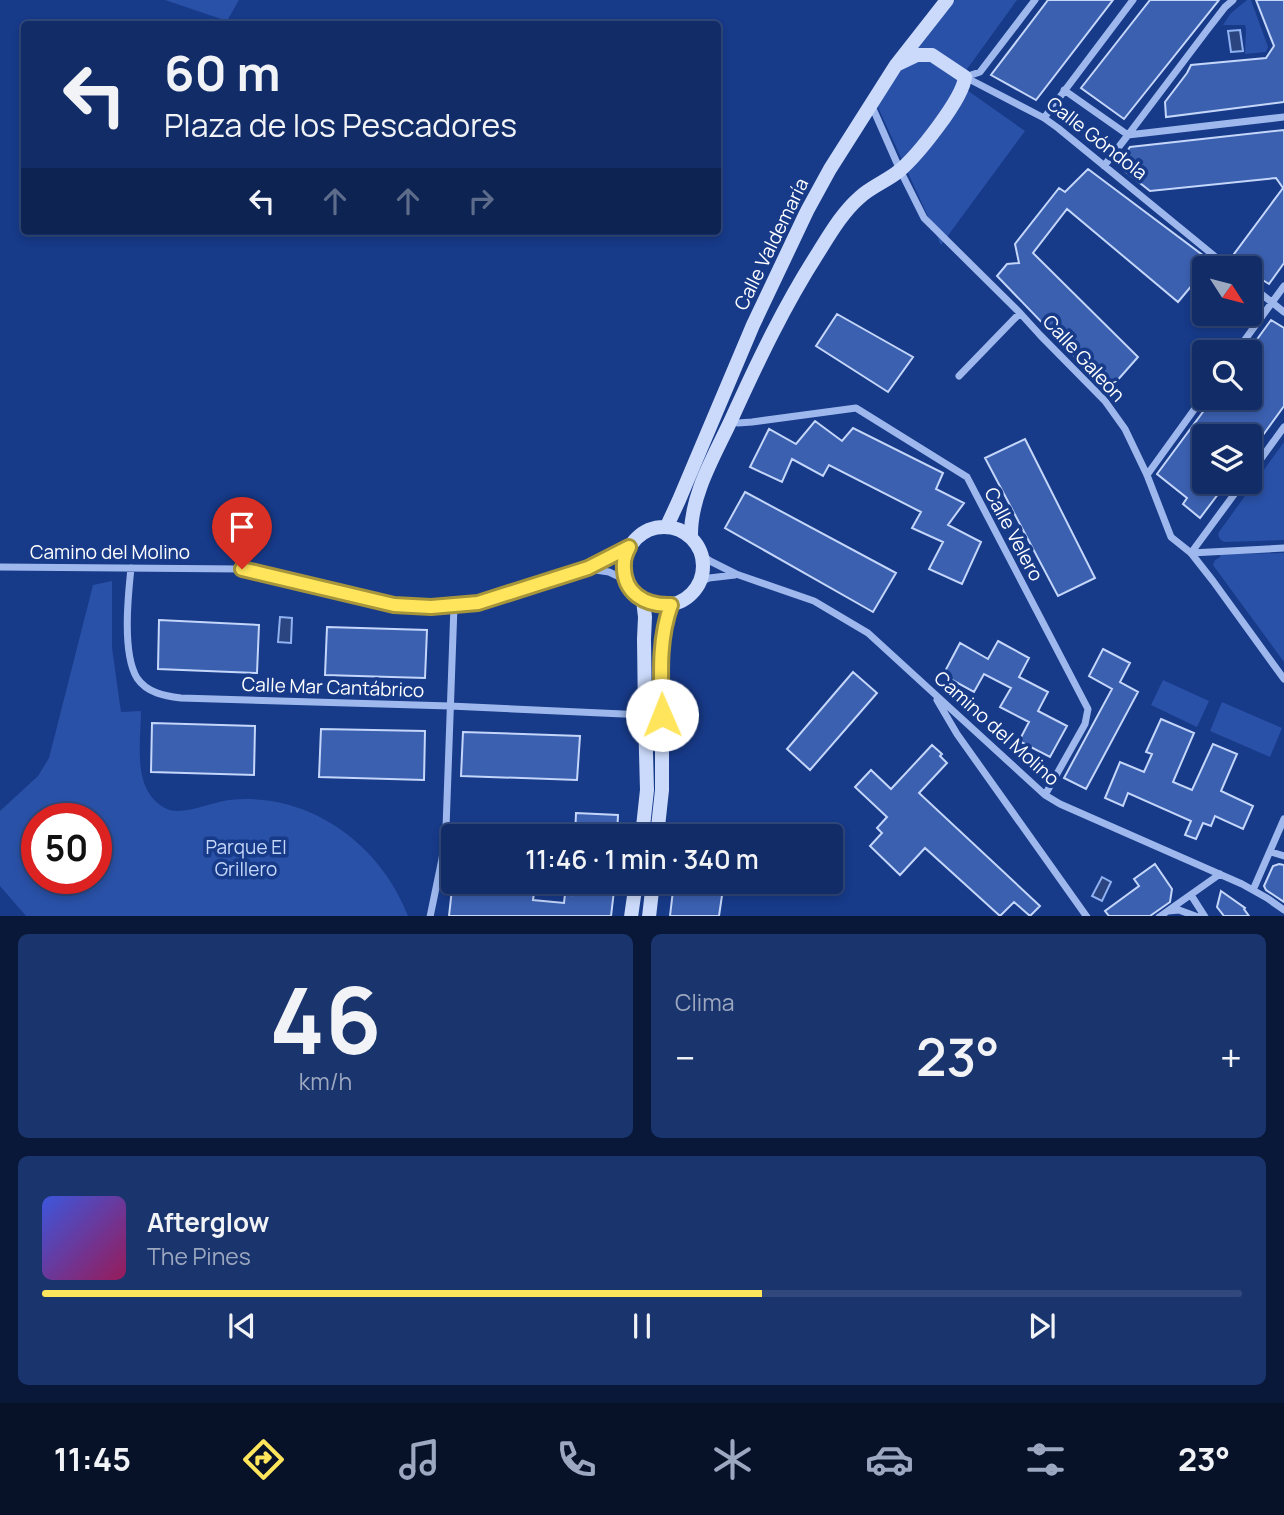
<!DOCTYPE html>
<html lang="es">
<head>
<meta charset="utf-8">
<style>
  body { margin:0; font-family:Manrope,sans-serif; background:#1a346d; color:#f1f3f6; height:100vh; display:flex; flex-direction:column; font-size:26px; white-space:nowrap }
  * { box-sizing:border-box; margin:0 }
  p { font-size:23px; color:#9ca7c0 }
  .icon { flex:none; width:38px; height:38px; fill:none; stroke:currentColor; stroke-width:2; stroke-linecap:round; stroke-linejoin:round }
  .map { position:relative; height:916px; overflow:hidden }
  .side { display:flex; flex-direction:column; gap:18px; padding:18px; background:#091839; flex:1 }
  .side>* { flex:none }
  .banner { position:absolute; left:21px; top:21px; width:700px; height:214px; border-radius:7px; box-shadow:0 4px 10px #0003,0 0 0 2px #30487b; background:#112c67; color:#f1f3f6; overflow:hidden }
  .needle { width:46px; rotate:126deg }
  .controls { position:absolute; left:1192px; top:256px; display:grid; gap:14px }
  .controls a { display:grid; place-items:center; width:70px; height:70px; border-radius:7px; background:#112c67; box-shadow:0 4px 10px #0003,0 0 0 2px #30487b; font-size:35px }
  .speed { position:absolute; left:21px; top:803px; display:flex; gap:14px; font-size:35px; font-weight:700; text-align:center }
  .speed>* { display:grid; place-content:center; width:91px; height:91px; border-radius:50%; background:#112c67; box-shadow:0 4px 10px #0003,0 0 0 2px #30487b; line-height:1 }
  .speed .limit { border:10px solid #d22; background:#fff; color:#111 }
  .pin { position:absolute; display:grid; place-items:center; width:60px; height:60px; color:#fff; margin:-72px -30px; border-radius:50% 50% 50% 0; rotate:-45deg; box-shadow:0 0 7px #0007 }
  .pin .icon { rotate:45deg }
  .me { position:absolute; width:77px; margin:-38px; rotate:359deg; stroke-linejoin:round; filter:drop-shadow(0 0 5px #0008) }
  .turn { display:flex; align-items:center; gap:24px; height:147px; padding:0 28px; font-size:32px }
  .turn .icon { width:91px; height:91px; stroke-width:2.5 }
  .turn b { display:block; font-size:49px; line-height:60px }
  .lanes { display:flex; align-items:center; height:66px; padding:0 28px; background:#0003; justify-content:center; gap:35px; direction:ltr }
  .lanes .off { opacity:.35 }
  .big { font-size:52px; font-weight:600; line-height:1.1 }
  .side .card { flex:1; display:flex; flex-direction:column; justify-content:center; gap:10px; min-width:0; padding:0 24px; border-radius:10px; background:#1a346d }
  .side .dial { align-items:center; gap:0 }
  .dial b { font-size:91px; line-height:1 }
  .song { display:flex; align-items:center; gap:21px }
  .cover { width:84px; height:84px; border-radius:10px; background:linear-gradient(135deg,hsl(230 70% 55%),hsl(330 70% 35%)) }
  .played { height:7px; border-radius:4px; background:linear-gradient(90deg,#ffe55b 60%,#30487b 60%) }
  .keys { display:flex; justify-content:space-around; direction:ltr }
  .heat { display:flex; justify-content:space-between; align-items:center; font-size:38px; direction:ltr }
  .side .tiles { flex:1; display:grid; gap:18px; grid-template-columns:1fr 1fr }
  .card:last-child { grid-column:span 2 }
  .trip { position:absolute; left:441px; top:824px; width:402px; height:70px; border-radius:7px; background:#112c67; box-shadow:0 4px 10px #0003,0 0 0 2px #30487b; font-weight:600; line-height:70px; text-align:center }
  .tab-bar { display:flex; height:112px; justify-content:space-around; align-items:center; background:#071229; color:#9ca7c0 }
  .tab-bar .icon { width:49px; height:49px }
  .tab-bar .on { color:#ffe55b }
  .tab-bar b { font-size:32px; color:#f1f3f6 }
  .map>svg:first-child { display:block }
</style>
</head>
<body>
<div class="map">
<svg width="1284" height="917" viewBox="0 0 1284 917">
  <rect width="100%" height="100%" fill="#173a89"/>
  <path fill="#2951a7" fill-rule="evenodd" d="M165 0H239L227 21Z
    M955 0H1017L957 83 1025 131 941 245 876 103Z
    M1247 0H1251L1268 47 1266 52 1245 54 1246 29 1245 25H1223L1231 13Z
    M1284 442V540L1224 542C1220 540 1217 536 1219 532Z
    M1284 553V662L1213 565 1215 560 1220 557V554Z
    M112 581V648L121 712 141 711C141 743 131 792 167 809 183 816 211 802 229 800 308 791 381 844 408 916H26L0 886V811L38 776 49 758 93 585ZM37 819H96V878H37Z
    M1163 680 1209 701 1197 727 1151 705Z
    M1222 702 1282 728 1270 757 1210 731Z"/>
  <path fill="#2a4580" stroke="#90b1f1" stroke-width="2" d="M1240 30 1243 51 1231 52 1228 31Z
    M280 617 292 618 291 643 278 642Z
    M1102 877 1111 882 1102 901 1092 896Z"/>
  <path fill="#3b60b0" stroke="#c4d6fa" stroke-width="2" d="M1048 0H1113L1036 100 991 75Z
    M1150 0H1219L1124 119 1081 88Z
    M1256 0H1284V102L1166 117 1165 102 1187 73 1191 65 1266 58 1274 46Z
    M1284 130V263L1269 284 1250 272V268H1244L1231 258 1283 188 1276 178 1150 191 1121 168 1119 164 1120 161 1130 147Z
    M1088 169 1212 262 1207 268H1204V271L1178 302 1067 209 1033 253 1138 357 1108 391 997 276 1007 264 1019 263 1015 244 1059 188 1065 192Z
    M837 314 913 357 888 392 816 346Z
    M1271 320 1284 328V406L1250 453V436H1204V481H1228L1200 518 1183 504 1187 498 1157 474 1214 397H1250V349Z
    M815 421 842 441 853 428 943 473 936 489 964 503 948 525 981 542 962 584 929 569 943 542 912 528 921 512 829 465 823 476 792 459 782 482 750 467 769 429 796 444Z
    M1025 439 1095 578 1058 596 985 458Z
    M745 492 896 573 873 612 725 528Z
    M159 620 259 625 257 673 158 669Z
    M327 627 427 630 425 678 325 675Z
    M998 641 1029 658 1019 677 1048 692 1038 711 1067 726 1050 757 1019 741 1029 722 1000 707 1011 688 984 674 974 692 943 675 960 643 988 659Z
    M1103 649 1130 663 1120 682 1138 692 1086 789 1064 778 1112 689 1089 676Z
    M853 672 877 693 810 770 787 749Z
    M1161 719 1194 733 1173 782 1192 790 1213 744 1237 754 1221 791 1253 806 1243 829 1215 816 1211 826 1203 823 1196 839 1185 835 1191 821 1128 793 1123 806 1105 798 1120 762 1144 772 1152 754 1146 752Z
    M152 723 255 726 254 775 151 772Z
    M321 729 425 731 424 780 319 777Z
    M463 732 580 736 577 780 461 776Z
    M932 745 942 754 940 756 947 763 919 793 1040 906 1030 916 1014 902 1000 916 925 848 900 875 870 846 882 833 877 828 887 817 855 787 871 770 891 789Z
    M576 813 618 815 617 836H575Z
    M1155 864 1172 889 1170 902 1150 916H1109L1105 911 1139 886 1134 879Z
    M1279 864 1284 865V902L1266 890 1264 886 1273 866Z
    M573 882H615L611 916H449L452 889 534 893 533 900 564 903 565 894 572 895Z
    M674 882H724L719 916H670Z
    M1221 891 1245 908 1244 909 1249 916H1224L1217 907Z"/>
  <g fill="none" stroke-linecap="round" stroke-linejoin="round">
    <path stroke="#9eb8ee" stroke-width="7" d="M965 77 1044 118 1058 128 1229 268
      M965 77 980 72 1035 0
      M1064 90 1128 135 1208 29 1225 7 1233 0
      M871 104 900 170 924 218 1020 313 1040 335 1105 401 1125 429 1147 475 1171 537 1191 553 1213 581 1284 679
      M1044 118 1133 0
      M1104 166 1128 135 1284 117
      M1250 285 1284 312
      M1236 352 1284 286
      M959 376 1020 313
      M732 419 738 423 752 422 856 408 967 477 1088 709 1085 724 1045 795
      M1250 474 1284 427
      M1147 475 1204 396
      M1191 553 1284 548
      M1191 553 1244 481
      M701 554 710 561 736 574 814 601 868 633 1045 795 1060 804 1242 884 1267 898 1284 910
      M0 567 242 569 394 605 431 607 478 603 588 568 629 547
      M131 568C128 596 122 653 137 678 147 693 165 696 181 698L450 706 645 715
      M589 569 609 572 626 580
      M700 582 709 578 735 575
      M937 700 957 734 1087 917
      M1271 852 1284 856
      M1253 890 1284 819
      M1191 895 1205 917
      M1168 911 1179 910 1198 917
      M430 917 442 859 446 828 454 606
      M1159 917 1220 874"/>
    <path stroke="#cbdafa" stroke-width="14" d="M667 526 679 500 753 325 807 211 830 169 896 65 947 0
      M625 566a39 39 0 1 1 78 0a39 39 0 1 1-78 0Z
      M691 537C690 495 715 455 732 418 758 361 784 306 818 253 830 234 842 213 859 198 870 187 887 181 899 171 917 156 963 99 965 77L932 55H917L896 65
      M642 836 647 790 645 715 644 639 645 617 643 600
      M657 836 662 790V640L666 618 672 605
      M631 917 636 882
      M649 917 653 882"/>
  </g>
  <g fill="none" stroke-linecap="round" stroke-linejoin="round">
    <g stroke="#a6953b" stroke-width="18">
      <path id="route" d="M242 569 394 605 431 607 478 603 588 568 629 547C627 551 624 558 624 563 622 593 645 606 671 605 658 640 661 678 662 715"/>
    </g>
    <use href="#route" stroke="#ffe55b" stroke-width="12"/>
  </g>
  <g text-anchor="middle" dominant-baseline="central" stroke-width="7" stroke-linejoin="round" paint-order="stroke">
    <g font-size="19" fill="#fff" stroke="#173a89">
      <text transform="translate(1097 138) rotate(38)">Calle Góndola</text>
      <text transform="translate(771 244) rotate(-64)">Calle Valdemaría</text>
      <text transform="translate(1084 358) rotate(47)">Calle Galeón</text>
      <text transform="translate(1014 534) rotate(62)">Calle Velero</text>
      <text x="110" y="552">Camino del Molino</text>
      <text transform="translate(333 687) rotate(2)">Calle Mar Cantábrico</text>
      <text transform="translate(997 728) rotate(42)">Camino del Molino</text>
    </g>
    <g font-size="19" fill="#c4d6fa" stroke="#173a89">
      <text x="246" y="847">Parque El<tspan x="246" dy="22">Grillero</tspan></text>
    </g>
  </g>
</svg>
<div class="controls">
<a><svg class="needle" viewBox="-14 -14 28 28"><path d="M0-13l5 13h-10z" fill="#e53935"/><path d="M0 13l5-13h-10z" fill="#9ca7c0"/></svg></a>
<a><svg class="icon" aria-label="search" viewBox="0 0 24 24"><circle cx="10" cy="10" r="6"/><path d="M15 15l6 6"/></svg></a>
<a><svg class="icon" aria-label="layers" viewBox="0 0 24 24"><path d="M12 4l9 5-9 5-9-5zM3 14l9 5 9-5"/></svg></a>
</div>
<div class="speed"><div class="limit">50</div></div>
<div class="pin" style="left:242px;top:569px;background:#d93025"><svg class="icon" aria-label="arrive" viewBox="0 0 24 24"><path d="M6 21V4h12l-3 4 3 4H6"/></svg></div>
<svg class="me" style="left:662px;top:715px" viewBox="-20 -20 40 40"><circle r="19" fill="#fff"/><path d="M0-13L10 11 0 6-10 11z" fill="#ffe55b"/></svg>
<div class="trip">11:46 · 1 min · 340 m</div>
<div class="banner">
<div class="turn"><svg class="icon" aria-label="left" viewBox="0 0 24 24"><path d="M17 20v-9H6M10 6l-5 5 5 5"/></svg><div><b>60 m</b>Plaza de los Pescadores</div></div>
<div class="lanes"><svg class="icon" aria-label="left" viewBox="0 0 24 24"><path d="M17 20v-9H6M10 6l-5 5 5 5"/></svg><svg class="icon off" aria-label="ahead" viewBox="0 0 24 24"><path d="M12 20V5M6 11l6-6 6 6"/></svg><svg class="icon off" aria-label="ahead" viewBox="0 0 24 24"><path d="M12 20V5M6 11l6-6 6 6"/></svg><svg class="icon off" aria-label="right" viewBox="0 0 24 24"><path d="M7 20v-9h11M14 6l5 5-5 5"/></svg></div>
</div>
</div>
<section class="side">
<div class="tiles">
<div class="card dial"><b>46</b><p>km/h</p></div>
<div class="card"><p>Clima</p>
<div class="heat"><a>−</a><b class="big">23°</b><a>+</a></div>
</div>
<div class="card">
<div class="song"><i class="cover"></i><div><b>Afterglow</b><p>The Pines</p></div></div>
<div class="played"></div>
<div class="keys"><svg class="icon" aria-label="previous" viewBox="0 0 24 24"><path d="M18 5L8 12l10 7zM5 5v14"/></svg><svg class="icon" aria-label="pause" viewBox="0 0 24 24"><path d="M8 5v14M16 5v14"/></svg><svg class="icon" aria-label="next" viewBox="0 0 24 24"><path d="M6 5l10 7-10 7zM19 5v14"/></svg></div>
</div>
</div>
</section>
<nav class="tab-bar">
<b>11:45</b>
<svg class="icon on" aria-label="directions" viewBox="0 0 24 24"><path d="M12 3l9 9-9 9-9-9zM9 14v-3h6M13 9l2 2-2 2"/></svg>
<svg class="icon" aria-label="music" viewBox="0 0 24 24"><path d="M9 18V5l10-2v13"/><circle cx="6" cy="18" r="3"/><circle cx="16" cy="16" r="3"/></svg>
<svg class="icon" aria-label="phone" viewBox="0 0 24 24"><path d="M5 4h4l2 5-3 2q2 4 5 5l2-3 5 2v4C11 20 4 13 5 4z"/></svg>
<svg class="icon" aria-label="climate" viewBox="0 0 24 24"><path d="M12 3v18M4 7l16 10M4 17L20 7"/></svg>
<svg class="icon" aria-label="car" viewBox="0 0 24 24"><path d="M5 17H2v-5l4-1 3-4h7l3 4 3 1v5h-3M9 17h6M6 11h13"/><circle cx="7" cy="17" r="2"/><circle cx="17" cy="17" r="2"/></svg>
<svg class="icon" aria-label="filters" viewBox="0 0 24 24"><path d="M4 7h16M4 17h16"/><circle cx="9" cy="7" r="2"/><circle cx="15" cy="17" r="2"/></svg>
<b>23°</b>
</nav>
</body>
</html>
